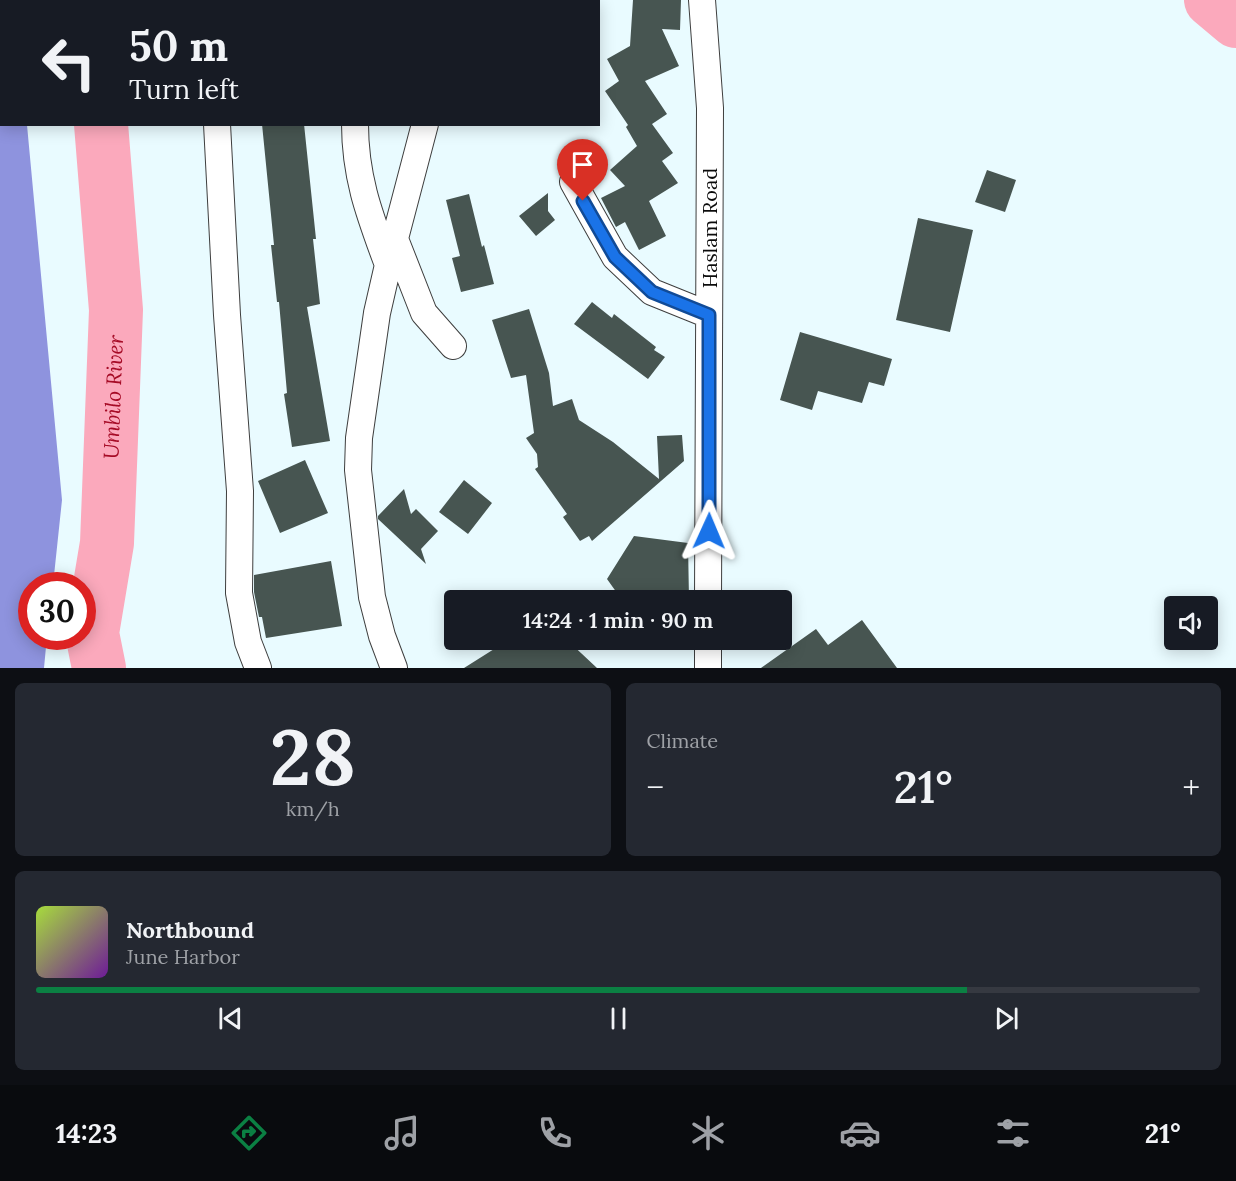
<!DOCTYPE html>
<html lang="en">
<head>
<meta charset="utf-8">
<style>
  body { margin:0; font-family:Lora,serif; background:#242831; color:#f1f3f6; height:100vh; display:flex; flex-direction:column; font-size:22px; white-space:nowrap }
  * { box-sizing:border-box; margin:0 }
  p { font-size:20px; color:#9ea1a6 }
  .icon { flex:none; width:33px; height:33px; fill:none; stroke:currentColor; stroke-width:2; stroke-linecap:round; stroke-linejoin:round }
  .map { position:relative; height:668px; overflow:hidden }
  .panel { display:flex; flex-direction:column; gap:15px; padding:15px; background:#0d0f14; flex:1 }
  .panel>* { flex:none }
  .hud { position:absolute; left:0px; top:0px; width:600px; height:126px; box-shadow:0 3px 15px #0003; background:#171b24; color:#f1f3f6; overflow:hidden }
  .tools { position:absolute; left:1164px; top:596px; display:grid; gap:12px }
  .tools a { display:grid; place-items:center; width:54px; height:54px; border-radius:6px; background:#171b24; box-shadow:0 3px 15px #0003; font-size:30px }
  .speed { position:absolute; left:18px; top:572px; display:flex; gap:12px; font-size:30px; font-weight:700; text-align:center }
  .speed>* { display:grid; place-content:center; width:78px; height:78px; border-radius:50%; background:#171b24; box-shadow:0 3px 15px #0003; line-height:1 }
  .speed .limit { border:9px solid #d22; background:#fff; color:#111 }
  .pin { position:absolute; display:grid; place-items:center; width:51px; height:51px; color:#fff; margin:-62px -26px; border-radius:50% 50% 50% 0; rotate:-45deg; box-shadow:0 0 6px #0007 }
  .pin .icon { rotate:45deg }
  .me { position:absolute; width:66px; margin:-33px; rotate:1deg; stroke-linejoin:round; filter:drop-shadow(0 0 4px #0008) }
  .turn { display:flex; align-items:center; gap:21px; height:126px; padding:0 30px; font-size:27px }
  .turn .icon { width:78px; height:78px; stroke-width:2.5 }
  .turn b { display:block; font-size:42px; line-height:51px }
  .big { font-size:45px; font-weight:600; line-height:1.1 }
  .panel .widget { flex:1; display:flex; flex-direction:column; justify-content:center; gap:9px; min-width:0; padding:0 21px; border-radius:9px; background:#242831 }
  .panel .dial { align-items:center; gap:0 }
  .dial b { font-size:78px; line-height:1 }
  .song { display:flex; align-items:center; gap:18px }
  .cover { width:72px; height:72px; border-radius:9px; background:linear-gradient(135deg,hsl(80 70% 55%),hsl(280 70% 35%)) }
  .played { height:6px; border-radius:3px; background:linear-gradient(90deg,#0b8043 80%,#363941 80%) }
  .keys { display:flex; justify-content:space-around; direction:ltr }
  .heat { display:flex; justify-content:space-between; align-items:center; font-size:33px; direction:ltr }
  .panel .tiles { flex:1; display:grid; gap:15px; grid-template-columns:1fr 1fr }
  .widget:last-child { grid-column:span 2 }
  .trip { position:absolute; left:444px; top:590px; width:348px; height:60px; border-radius:6px; background:#171b24; box-shadow:0 3px 15px #0003; font-weight:600; line-height:60px; text-align:center }
  .tabs { display:flex; height:96px; justify-content:space-around; align-items:center; background:#090b0e; color:#9ea1a6 }
  .tabs .icon { width:42px; height:42px }
  .tabs .active { color:#0b8043 }
  .tabs b { font-size:27px; color:#f1f3f6 }
  .map>svg:first-child { display:block }
</style>
</head>
<body>
<div class="map">
<svg width="1236" height="668" viewBox="0 0 1236 668">
  <rect width="100%" height="100%" fill="#e9fbff"/>
  <path fill="#8e93de" d="M0 0H15L2 2V124L27 125 62 500 53 585H32V636H47L44 668H0Z"/>
  <g fill="none" stroke-linecap="round" stroke-linejoin="round">
    <g stroke="#fba9bc" stroke-width="54">
      <path d="M81 0V2"/>
      <path d="M1211 0 1236 21"/>
      <path id="s1" d="M99 668 92 633 107 543 116 310 101 124"/>
    </g>
  </g>
  <path fill="#475551" d="M633 0H681L680 30 662 29 679 66 645 81 667 114 652 124 673 153 662 161 678 183 649 201 666 236 639 250 625 222 616 227 601 198 625 186 610 170 637 146 626 127 628 125 605 91 619 81 607 59 630 46Z
    M262 124H304L316 239H313L320 304 307 307 330 441 292 447 284 394 287 393 279 302H277L271 245H274Z
    M987 170 1016 180 1005 212 975 202Z
    M548 193V211L555 220 536 236 519 216Z
    M469 194 482 247 484 245 494 284 461 292 452 258 460 256 446 200Z
    M918 218 973 230 950 332 896 320Z
    M592 302 612 318 614 314 656 347 654 350 665 357 648 379 574 324Z
    M529 309 549 373 553 406 572 399 579 420 613 442 659 479 657 436 682 435 684 461 592 541 589 536 580 541 563 517 567 514 535 469 538 467 537 454 526 438 534 433 526 375 511 378 492 320Z
    M800 332 892 359 884 386 869 382 862 403 818 391 812 410 780 400Z
    M305 460 328 513 280 533 258 481Z
    M464 480 492 503 468 534 439 512Z
    M404 489 411 514 416 509 438 531 421 549 426 564 378 519V516Z
    M634 536 688 543 689 600H622L607 579Z
    M331 561 342 626 266 638 262 617H259L254 592V575Z
    M862 620 897 668H761L816 629 828 645Z
    M510 639H566L597 668H464Z"/>
  <g fill="none" stroke-linecap="round" stroke-linejoin="round">
    <g stroke="#3e3e3e" stroke-width="28">
      <path id="minor" d="M702 0 710 108 708 600
        M240 2V0
        M371 2V0
        M457 2 458 0
        M217 124 227 315 240 491 239 593 248 642 258 668
        M355 124C355 178 370 216 388 265
        M573 182 615 257 652 292 709 315
        M395 239 424 313 453 346
        M394 668 382 636 372 597 358 470 359 438 377 313 388 265 425 124
        M708 668V639"/>
    </g>
    <use href="#minor" stroke="#fff" stroke-width="26"/>
  </g>
  <g fill="none" stroke-linecap="round" stroke-linejoin="round">
    <g stroke="#114b97" stroke-width="15">
      <path id="route" d="M583 201 615 257 652 292 709 315V531"/>
    </g>
    <use href="#route" stroke="#1a73e8" stroke-width="10"/>
  </g>
  <g text-anchor="middle" dominant-baseline="central" stroke-width="6" stroke-linejoin="round" paint-order="stroke">
    <g font-size="20" fill="#0b0b0b" stroke="#fff">
      <text transform="translate(709 228) rotate(-90)">Haslam Road</text>
    </g>
    <g font-size="21" font-style="italic" fill="#a60b26" stroke="#fff">
      <text stroke="none"><textPath href="#s1" startOffset="273">Umbilo River</textPath></text>
    </g>
  </g>
</svg>
<div class="tools">
<a><svg class="icon" aria-label="sound" viewBox="0 0 24 24"><path d="M4 9h4l5-4v14l-5-4H4zM17 9q2 3 0 6"/></svg></a>
</div>
<div class="speed"><div class="limit">30</div></div>
<div class="pin" style="left:583px;top:201px;background:#d93025"><svg class="icon" aria-label="arrive" viewBox="0 0 24 24"><path d="M6 21V4h12l-3 4 3 4H6"/></svg></div>
<svg class="me" style="left:709px;top:531px" viewBox="-20 -20 40 40"><path d="M0-17L14 15 0 8-14 15z" fill="#1a73e8" stroke="#fff" stroke-width="4"/></svg>
<div class="trip">14:24 · 1 min · 90 m</div>
<div class="hud">
<div class="turn"><svg class="icon" aria-label="left" viewBox="0 0 24 24"><path d="M17 20v-9H6M10 6l-5 5 5 5"/></svg><div><b>50 m</b>Turn left</div></div>
</div>
</div>
<section class="panel">
<div class="tiles">
<div class="widget dial"><b>28</b><p>km/h</p></div>
<div class="widget"><p>Climate</p>
<div class="heat"><a>−</a><b class="big">21°</b><a>+</a></div>
</div>
<div class="widget">
<div class="song"><i class="cover"></i><div><b>Northbound</b><p>June Harbor</p></div></div>
<div class="played"></div>
<div class="keys"><svg class="icon" aria-label="previous" viewBox="0 0 24 24"><path d="M18 5L8 12l10 7zM5 5v14"/></svg><svg class="icon" aria-label="pause" viewBox="0 0 24 24"><path d="M8 5v14M16 5v14"/></svg><svg class="icon" aria-label="next" viewBox="0 0 24 24"><path d="M6 5l10 7-10 7zM19 5v14"/></svg></div>
</div>
</div>
</section>
<nav class="tabs">
<b>14:23</b>
<svg class="icon active" aria-label="directions" viewBox="0 0 24 24"><path d="M12 3l9 9-9 9-9-9zM9 14v-3h6M13 9l2 2-2 2"/></svg>
<svg class="icon" aria-label="music" viewBox="0 0 24 24"><path d="M9 18V5l10-2v13"/><circle cx="6" cy="18" r="3"/><circle cx="16" cy="16" r="3"/></svg>
<svg class="icon" aria-label="phone" viewBox="0 0 24 24"><path d="M5 4h4l2 5-3 2q2 4 5 5l2-3 5 2v4C11 20 4 13 5 4z"/></svg>
<svg class="icon" aria-label="climate" viewBox="0 0 24 24"><path d="M12 3v18M4 7l16 10M4 17L20 7"/></svg>
<svg class="icon" aria-label="car" viewBox="0 0 24 24"><path d="M5 17H2v-5l4-1 3-4h7l3 4 3 1v5h-3M9 17h6M6 11h13"/><circle cx="7" cy="17" r="2"/><circle cx="17" cy="17" r="2"/></svg>
<svg class="icon" aria-label="filters" viewBox="0 0 24 24"><path d="M4 7h16M4 17h16"/><circle cx="9" cy="7" r="2"/><circle cx="15" cy="17" r="2"/></svg>
<b>21°</b>
</nav>
</body>
</html>
